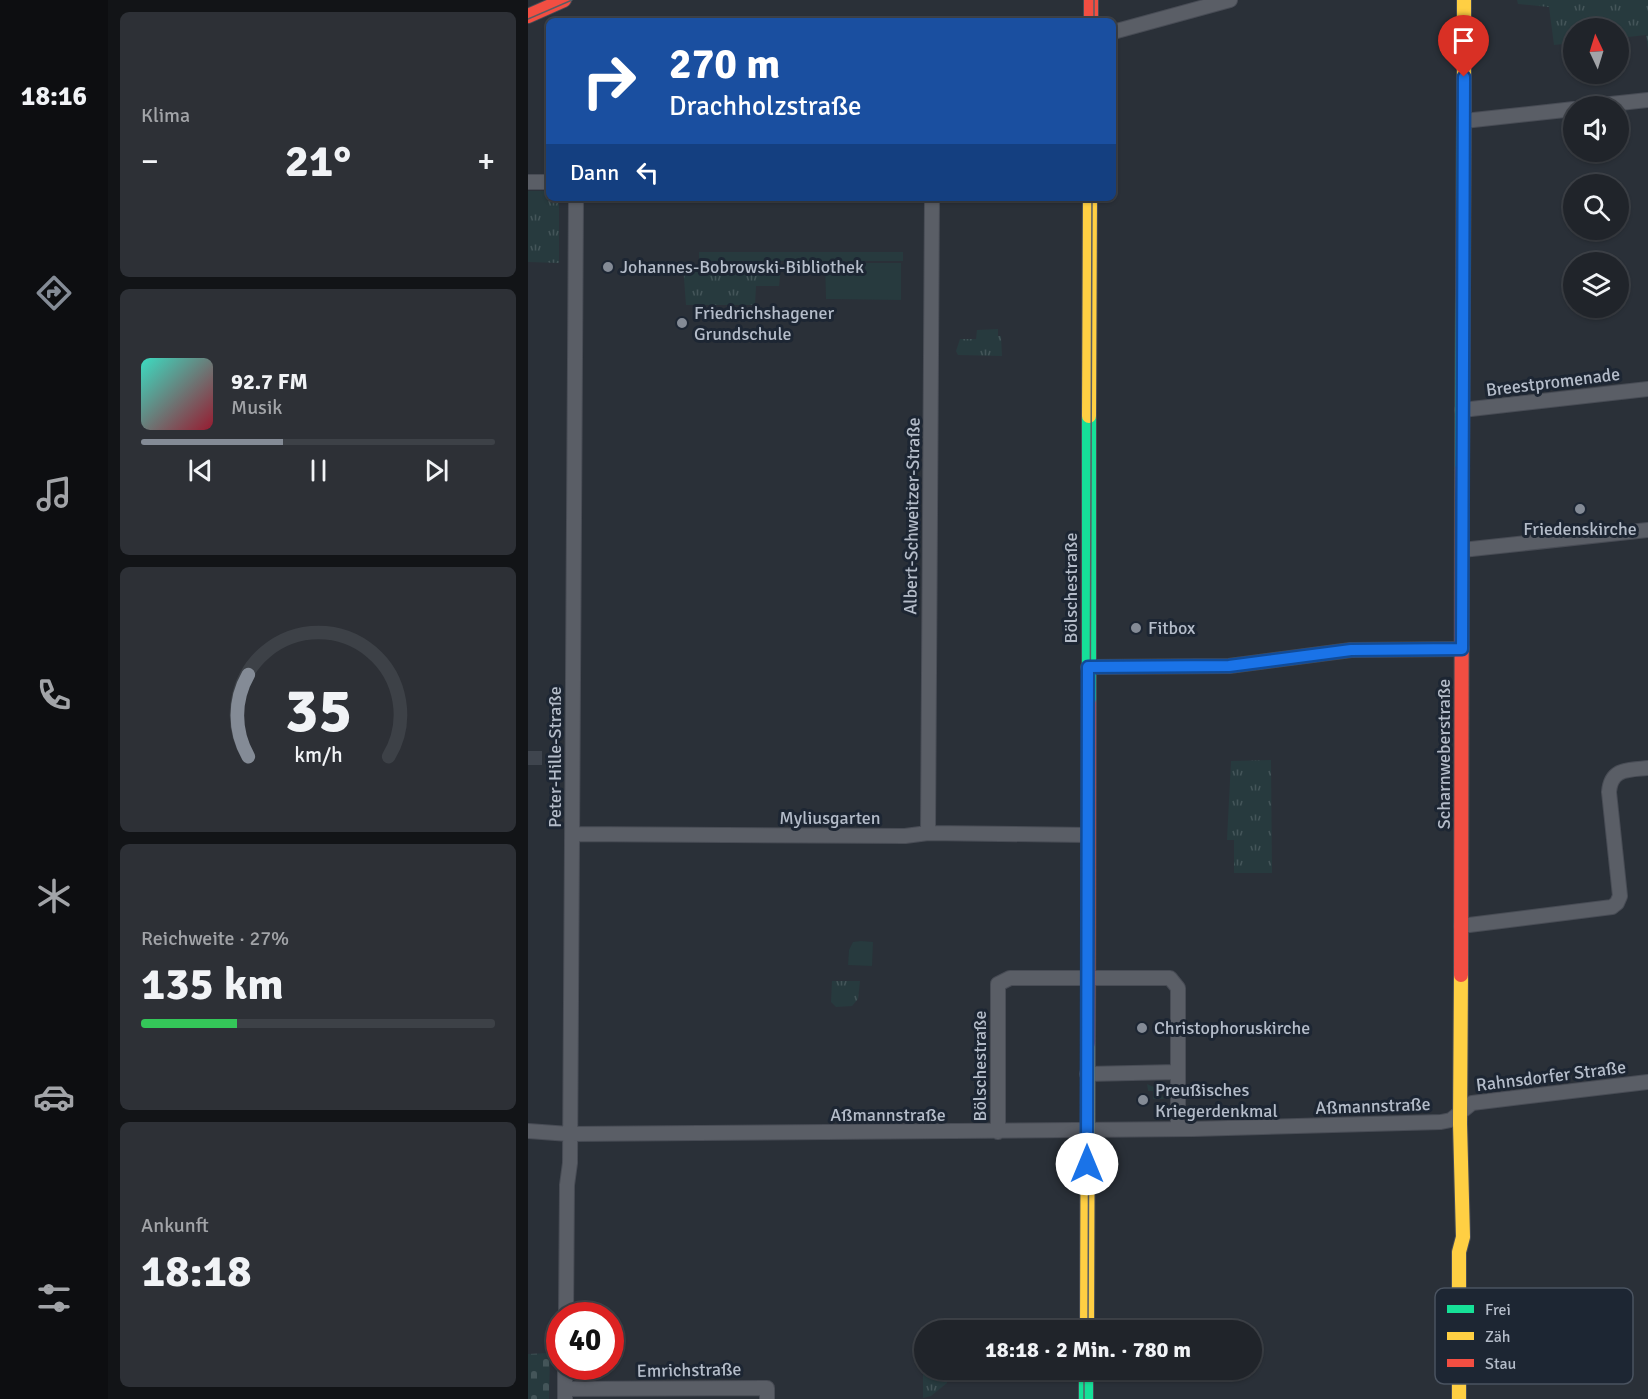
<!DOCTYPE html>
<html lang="de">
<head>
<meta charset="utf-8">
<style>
  body { margin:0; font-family:Signika,sans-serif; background:#2d3036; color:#f1f3f6; height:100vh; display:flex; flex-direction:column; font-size:22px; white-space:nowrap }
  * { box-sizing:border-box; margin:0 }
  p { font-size:20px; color:#a2a4a8 }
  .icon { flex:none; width:33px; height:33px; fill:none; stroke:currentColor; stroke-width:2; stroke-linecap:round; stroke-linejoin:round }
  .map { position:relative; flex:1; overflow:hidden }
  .sheet { display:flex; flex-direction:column; gap:12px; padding:12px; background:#121417; width:420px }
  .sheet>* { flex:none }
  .guide { position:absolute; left:18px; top:18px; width:570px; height:183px; border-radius:9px; box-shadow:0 2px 4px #0004,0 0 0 2px #3d4147; background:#1a4fa0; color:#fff; overflow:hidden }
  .needle { width:39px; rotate:356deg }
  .controls { position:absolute; left:1035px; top:18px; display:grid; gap:12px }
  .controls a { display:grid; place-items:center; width:66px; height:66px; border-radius:50%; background:#20242a; box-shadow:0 2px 4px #0004,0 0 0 2px #3d4147; font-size:30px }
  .speed { position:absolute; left:18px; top:1302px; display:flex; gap:12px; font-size:30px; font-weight:700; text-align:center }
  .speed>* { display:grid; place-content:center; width:78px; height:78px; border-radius:50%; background:#20242a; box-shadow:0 2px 4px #0004,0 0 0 2px #3d4147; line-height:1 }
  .speed .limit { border:9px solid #d22; background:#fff; color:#111 }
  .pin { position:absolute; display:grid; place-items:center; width:51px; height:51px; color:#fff; margin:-62px -26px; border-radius:50% 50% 50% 0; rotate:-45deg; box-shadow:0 0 6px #0007 }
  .pin .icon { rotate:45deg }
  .me { position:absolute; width:66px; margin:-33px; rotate:0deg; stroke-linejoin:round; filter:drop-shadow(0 0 4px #0008) }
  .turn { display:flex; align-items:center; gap:21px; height:126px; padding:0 24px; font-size:27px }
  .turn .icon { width:78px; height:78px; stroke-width:2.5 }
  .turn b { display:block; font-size:42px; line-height:51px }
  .then { display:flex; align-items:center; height:57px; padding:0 24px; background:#0003; gap:12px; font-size:22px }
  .big { font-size:45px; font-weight:700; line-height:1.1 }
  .sheet .card { flex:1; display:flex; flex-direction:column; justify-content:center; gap:9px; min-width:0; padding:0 21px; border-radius:9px; background:#2d3036 }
  .sheet .dial { align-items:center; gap:0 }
  .dial svg { height:156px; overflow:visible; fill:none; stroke:#3d4147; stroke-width:7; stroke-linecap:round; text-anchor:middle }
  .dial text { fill:#f1f3f6; stroke:none }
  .song { display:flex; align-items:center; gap:18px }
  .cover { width:72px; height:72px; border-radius:9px; background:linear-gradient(135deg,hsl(170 70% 55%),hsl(350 70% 35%)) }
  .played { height:6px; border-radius:3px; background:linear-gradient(90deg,#848b96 40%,#3d4147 40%) }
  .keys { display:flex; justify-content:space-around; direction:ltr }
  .heat { display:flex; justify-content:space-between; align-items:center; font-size:33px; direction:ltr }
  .charge { height:9px; border-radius:4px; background:linear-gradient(90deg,#34c759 27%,#3d4147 0) }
  .trip { position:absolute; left:386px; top:1320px; width:348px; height:60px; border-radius:30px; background:#20242a; box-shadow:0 2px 4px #0004,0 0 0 2px #3d4147; font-weight:700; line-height:60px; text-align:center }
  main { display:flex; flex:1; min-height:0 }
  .dock { display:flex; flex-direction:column; width:108px; justify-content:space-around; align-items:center; background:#0d0e11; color:#a2a4a8 }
  .dock .icon { width:42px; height:42px }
  .dock .selected { color:#848b96 }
  .dock b { font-size:27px; color:#f1f3f6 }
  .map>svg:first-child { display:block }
</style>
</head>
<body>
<main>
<nav class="dock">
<b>18:16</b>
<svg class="icon selected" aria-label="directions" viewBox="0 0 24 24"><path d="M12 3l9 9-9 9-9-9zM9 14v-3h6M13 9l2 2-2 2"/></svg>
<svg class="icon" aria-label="music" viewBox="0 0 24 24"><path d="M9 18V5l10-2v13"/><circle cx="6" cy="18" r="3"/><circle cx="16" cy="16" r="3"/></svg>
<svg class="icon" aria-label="phone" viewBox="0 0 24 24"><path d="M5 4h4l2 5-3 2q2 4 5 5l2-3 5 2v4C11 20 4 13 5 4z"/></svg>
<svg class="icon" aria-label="climate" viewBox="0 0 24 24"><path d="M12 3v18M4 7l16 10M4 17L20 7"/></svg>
<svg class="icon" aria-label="car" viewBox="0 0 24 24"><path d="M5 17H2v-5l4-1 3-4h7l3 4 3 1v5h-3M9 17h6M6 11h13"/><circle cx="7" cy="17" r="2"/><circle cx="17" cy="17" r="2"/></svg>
<svg class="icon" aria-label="filters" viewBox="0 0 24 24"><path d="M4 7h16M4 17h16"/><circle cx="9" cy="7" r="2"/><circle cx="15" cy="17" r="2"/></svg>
</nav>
<section class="sheet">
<div class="card"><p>Klima</p>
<div class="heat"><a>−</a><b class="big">21°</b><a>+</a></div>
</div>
<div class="card">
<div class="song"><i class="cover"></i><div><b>92.7 FM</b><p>Musik</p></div></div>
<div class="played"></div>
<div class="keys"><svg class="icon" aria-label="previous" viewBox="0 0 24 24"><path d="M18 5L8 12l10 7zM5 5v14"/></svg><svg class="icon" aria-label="pause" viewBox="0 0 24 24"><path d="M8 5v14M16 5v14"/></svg><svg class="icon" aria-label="next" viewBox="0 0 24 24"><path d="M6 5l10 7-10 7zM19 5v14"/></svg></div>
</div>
<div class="card dial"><svg viewBox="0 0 100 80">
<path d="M14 69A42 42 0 1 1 86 69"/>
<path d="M14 69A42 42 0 0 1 14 27" stroke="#848b96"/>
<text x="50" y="56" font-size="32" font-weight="700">35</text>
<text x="50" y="72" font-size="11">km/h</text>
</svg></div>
<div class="card"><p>Reichweite · 27%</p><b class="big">135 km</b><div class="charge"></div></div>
<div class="card"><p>Ankunft</p><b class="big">18:18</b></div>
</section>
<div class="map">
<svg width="1120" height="1399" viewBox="0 0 1120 1399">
  <defs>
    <pattern id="cemetery-stones" width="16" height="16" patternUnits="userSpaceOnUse" patternTransform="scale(1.5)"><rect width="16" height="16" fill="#273a3e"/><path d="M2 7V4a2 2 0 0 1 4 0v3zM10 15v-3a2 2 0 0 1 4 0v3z" fill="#445559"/></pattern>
    <pattern id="park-tufts" width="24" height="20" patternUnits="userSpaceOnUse" patternTransform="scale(1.5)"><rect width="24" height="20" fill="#273a3e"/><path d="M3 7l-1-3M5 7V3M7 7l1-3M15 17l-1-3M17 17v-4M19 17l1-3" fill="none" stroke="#445559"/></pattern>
  </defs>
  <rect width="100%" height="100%" fill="#2a3038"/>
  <path fill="#273a3e" d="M171 252H375V261H171Z
    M297 263H373V300L298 299Z
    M333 941 345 942 344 966 320 965 321 950 325 942Z
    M619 1084 631 1089 636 1099H625V1091H620Z"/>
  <path fill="url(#cemetery-stones)" d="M22 1353 21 1399H0V1354Z"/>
  <path fill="url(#park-tufts)" d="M989 0H1120V50L1118 35 1091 38 1090 28H1046L1045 43 1026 45 1021 7 990 4Z
    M0 191H21V198H31V263L0 262Z
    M155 265 253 267 251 286H228L227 305H158Z
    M470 329V336H473L474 356 430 355 428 351 432 339H448L449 330Z
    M743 760 744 873H706V840H699L703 761Z
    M304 981H332L330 999 324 1006 308 1007 303 1002Z
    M395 1366 396 1370H419V1383L403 1396 395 1398Z"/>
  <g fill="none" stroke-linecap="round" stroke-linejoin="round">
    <path stroke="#3f454e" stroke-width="14" stroke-dasharray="14 7" stroke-linecap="butt" d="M0 758H19"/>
    <g stroke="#484c55" stroke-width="16">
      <path id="street" d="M585 32 702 0
        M1064 106 1120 100
        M936 121 1046 109
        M0 182H21
        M934 410 1120 389
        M934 550 1120 530
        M560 667 701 666 823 650 934 649
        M400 833 404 198
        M44 834 377 836 400 833 560 835
        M933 926 1084 907 1089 903 1092 896 1081 792C1083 768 1100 770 1120 768
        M559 1074 649 1072
        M0 1131 41 1134 665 1129 913 1122 923 1120 944 1103 1120 1082
        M470 1132V984L482 978H642L650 988V1128
        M38 1316 39 1185 42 1163 48 198
        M37 1389 239 1388V1399
        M37 1399V1366"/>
    </g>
    <g stroke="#484c55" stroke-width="16">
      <path id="fast" d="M934 469 936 109
        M561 703V416
        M558 1370V1399"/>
    </g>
    <g stroke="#484c55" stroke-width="16">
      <path id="slow" d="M936 109V0
        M561 416 562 198
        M559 1330 560 1043
        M931 1399V1252L935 1237 932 1124 933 975"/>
    </g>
    <g stroke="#484c55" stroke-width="16">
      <path id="jam" d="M563 0V21
        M0 16 36 0
        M933 975 934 469
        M560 1043 561 703"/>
    </g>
    <use href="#street" stroke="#5a5e66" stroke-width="14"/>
    <use href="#fast" stroke="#16e098" stroke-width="14"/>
    <use href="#slow" stroke="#ffcf43" stroke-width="14"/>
    <use href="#jam" stroke="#f24e42" stroke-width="14"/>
    <path stroke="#595d64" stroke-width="1.5" d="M0 19 44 0
      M566 21V0
      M560 1330 564 198
      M556 1399V1370"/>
  </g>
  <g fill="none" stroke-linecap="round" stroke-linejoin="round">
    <g stroke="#114b97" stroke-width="15">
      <path id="route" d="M559 1164 560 667 701 666 823 650 934 649 936 77"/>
    </g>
    <use href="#route" stroke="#1a73e8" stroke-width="10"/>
  </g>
  <g fill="#848b96" stroke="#1d2633" stroke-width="2">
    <circle cx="80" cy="267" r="6"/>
    <circle cx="154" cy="323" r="6"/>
    <circle cx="1052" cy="509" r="6"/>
    <circle cx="608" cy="628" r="6"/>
    <circle cx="614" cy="1028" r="6"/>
    <circle cx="615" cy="1100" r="6"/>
  </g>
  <g text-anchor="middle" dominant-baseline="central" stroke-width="6" stroke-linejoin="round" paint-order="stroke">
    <g font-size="18" fill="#b4bcc9" stroke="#1d2633" text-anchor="start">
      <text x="92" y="267">Johannes-Bobrowski-Bibliothek</text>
      <text x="166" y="313">Friedrichshagener<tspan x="166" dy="21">Grundschule</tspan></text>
      <text x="1052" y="529" text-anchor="middle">Friedenskirche</text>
      <text x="620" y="628">Fitbox</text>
      <text x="626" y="1028">Christophoruskirche</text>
      <text x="627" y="1090">Preußisches<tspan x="627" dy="21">Kriegerdenkmal</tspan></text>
    </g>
    <g font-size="18" fill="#b4bcc9" stroke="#1d2633">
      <text transform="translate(1025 382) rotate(-7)">Breestpromenade</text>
      <text transform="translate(384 516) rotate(-89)">Albert-Schweitzer-Straße</text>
      <text transform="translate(543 588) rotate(-90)">Bölschestraße</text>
      <text transform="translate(916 754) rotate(-90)">Scharnweberstraße</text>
      <text transform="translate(27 757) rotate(-90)">Peter-Hille-Straße</text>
      <text x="302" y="818">Myliusgarten</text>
      <text transform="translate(452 1066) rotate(-90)">Bölschestraße</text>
      <text transform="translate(1023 1076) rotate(-7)">Rahnsdorfer Straße</text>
      <text transform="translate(845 1106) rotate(-2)">Aßmannstraße</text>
      <text x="360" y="1115">Aßmannstraße</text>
      <text transform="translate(161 1370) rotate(-1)">Emrichstraße</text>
    </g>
  </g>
  <rect x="907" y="1288" width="198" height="96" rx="9" fill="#1d2633" stroke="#4a5360" stroke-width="1.5"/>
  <rect x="919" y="1305" width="27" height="8" fill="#16e098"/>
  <rect x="919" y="1332" width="27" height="8" fill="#ffcf43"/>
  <rect x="919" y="1359" width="27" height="8" fill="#f24e42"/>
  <g font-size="16" fill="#b4bcc9">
    <text x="957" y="1315">Frei</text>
    <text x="957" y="1342">Zäh</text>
    <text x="957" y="1369">Stau</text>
  </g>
</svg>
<div class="controls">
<a><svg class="needle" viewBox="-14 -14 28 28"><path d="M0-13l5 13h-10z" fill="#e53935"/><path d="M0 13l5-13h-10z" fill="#a2a4a8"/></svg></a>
<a><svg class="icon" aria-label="sound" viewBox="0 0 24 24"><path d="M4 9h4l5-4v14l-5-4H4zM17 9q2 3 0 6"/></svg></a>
<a><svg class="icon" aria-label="search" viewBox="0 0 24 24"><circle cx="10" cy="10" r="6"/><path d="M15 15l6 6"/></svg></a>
<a><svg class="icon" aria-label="layers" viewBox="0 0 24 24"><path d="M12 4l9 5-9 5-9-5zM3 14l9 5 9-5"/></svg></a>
</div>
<div class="speed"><div class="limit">40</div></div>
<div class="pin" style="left:936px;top:77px;background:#d93025"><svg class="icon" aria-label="arrive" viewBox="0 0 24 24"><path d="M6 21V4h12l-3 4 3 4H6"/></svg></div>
<svg class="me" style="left:559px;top:1164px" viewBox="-20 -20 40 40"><circle r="19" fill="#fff"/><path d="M0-13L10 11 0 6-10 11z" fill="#1a73e8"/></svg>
<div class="trip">18:18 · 2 Min. · 780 m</div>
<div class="guide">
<div class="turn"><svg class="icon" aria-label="right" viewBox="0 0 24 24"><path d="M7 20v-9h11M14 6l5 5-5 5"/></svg><div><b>270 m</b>Drachholzstraße</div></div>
<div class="then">Dann<svg class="icon" aria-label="left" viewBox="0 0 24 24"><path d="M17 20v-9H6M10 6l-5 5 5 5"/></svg></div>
</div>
</div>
</main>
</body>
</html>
